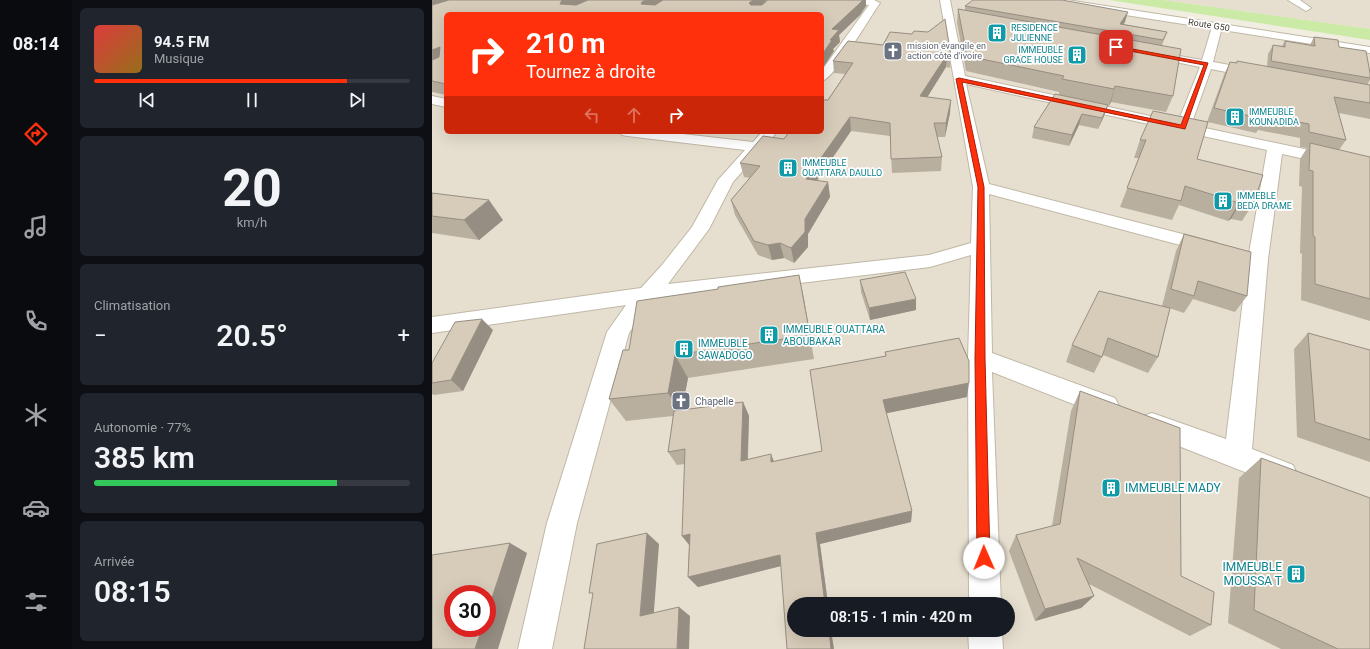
<!DOCTYPE html>
<html lang="fr">
<head>
<meta charset="utf-8">
<style>
  body { margin:0; font-family:Roboto,sans-serif; background:#20242c; color:#f1f3f6; height:100vh; display:flex; flex-direction:column; font-size:15px; white-space:nowrap }
  * { box-sizing:border-box; margin:0 }
  p { font-size:13px; color:#9ea1a6 }
  .icon { flex:none; width:22px; height:22px; fill:none; stroke:currentColor; stroke-width:2; stroke-linecap:round; stroke-linejoin:round }
  .map { position:relative; flex:1; overflow:hidden }
  .sheet { display:flex; flex-direction:column; gap:8px; padding:8px; background:#0d0f14; width:360px }
  .sheet>* { flex:none }
  .banner { position:absolute; left:12px; top:12px; width:380px; height:122px; border-radius:6px; box-shadow:0 4px 16px #0002; background:#ff300b; color:#fff; overflow:hidden }
  .speed { position:absolute; left:12px; top:585px; display:flex; gap:8px; font-size:20px; font-weight:700; text-align:center }
  .speed>* { display:grid; place-content:center; width:52px; height:52px; border-radius:50%; background:#171b24; box-shadow:0 4px 16px #0002; line-height:1 }
  .speed .limit { border:6px solid #d22; background:#fff; color:#111 }
  .pin { position:absolute; display:grid; place-items:center; width:34px; height:34px; color:#fff; margin:-17px; border-radius:8px; box-shadow:0 2px 6px #0006 }
  .me { position:absolute; width:44px; margin:-22px; rotate:359deg; stroke-linejoin:round; filter:drop-shadow(0 0 3px #0008) }
  .turn { display:flex; align-items:center; gap:14px; height:84px; padding:0 16px; font-size:18px }
  .turn .icon { width:52px; height:52px; stroke-width:2.5 }
  .turn b { display:block; font-size:28px; line-height:34px }
  .lanes { display:flex; align-items:center; height:38px; padding:0 16px; background:#0003; justify-content:center; gap:20px; direction:ltr }
  .lanes .off { opacity:.35 }
  .big { font-size:30px; font-weight:600; line-height:1.1 }
  .sheet .card { flex:1; display:flex; flex-direction:column; justify-content:center; gap:6px; min-width:0; padding:0 14px; border-radius:6px; background:#20242c }
  .sheet .dial { align-items:center; gap:0 }
  .dial b { font-size:52px; line-height:1 }
  .song { display:flex; align-items:center; gap:12px }
  .cover { width:48px; height:48px; border-radius:6px; background:linear-gradient(135deg,hsl(0 70% 55%),hsl(40 70% 35%)) }
  .played { height:4px; border-radius:2px; background:linear-gradient(90deg,#ff300b 80%,#363941 80%) }
  .keys { display:flex; justify-content:space-around; direction:ltr }
  .heat { display:flex; justify-content:space-between; align-items:center; font-size:22px; direction:ltr }
  .charge { height:6px; border-radius:3px; background:linear-gradient(90deg,#34c759 77%,#363941 0) }
  .trip { position:absolute; left:355px; top:597px; width:228px; height:40px; border-radius:20px; background:#171b24; box-shadow:0 4px 16px #0002; font-weight:600; line-height:40px; text-align:center }
  main { display:flex; flex:1; min-height:0 }
  .tabs { display:flex; flex-direction:column; width:72px; justify-content:space-around; align-items:center; background:#090b0e; color:#9ea1a6 }
  .tabs .icon { width:28px; height:28px }
  .tabs .current { color:#ff300b }
  .tabs b { font-size:18px; color:#f1f3f6 }
  .map>svg:first-child { display:block }
</style>
</head>
<body>
<main>
<nav class="tabs">
<b>08:14</b>
<svg class="icon current" aria-label="directions" viewBox="0 0 24 24"><path d="M12 3l9 9-9 9-9-9zM9 14v-3h6M13 9l2 2-2 2"/></svg>
<svg class="icon" aria-label="music" viewBox="0 0 24 24"><path d="M9 18V5l10-2v13"/><circle cx="6" cy="18" r="3"/><circle cx="16" cy="16" r="3"/></svg>
<svg class="icon" aria-label="phone" viewBox="0 0 24 24"><path d="M5 4h4l2 5-3 2q2 4 5 5l2-3 5 2v4C11 20 4 13 5 4z"/></svg>
<svg class="icon" aria-label="climate" viewBox="0 0 24 24"><path d="M12 3v18M4 7l16 10M4 17L20 7"/></svg>
<svg class="icon" aria-label="car" viewBox="0 0 24 24"><path d="M5 17H2v-5l4-1 3-4h7l3 4 3 1v5h-3M9 17h6M6 11h13"/><circle cx="7" cy="17" r="2"/><circle cx="17" cy="17" r="2"/></svg>
<svg class="icon" aria-label="filters" viewBox="0 0 24 24"><path d="M4 7h16M4 17h16"/><circle cx="9" cy="7" r="2"/><circle cx="15" cy="17" r="2"/></svg>
</nav>
<section class="sheet">
<div class="card">
<div class="song"><i class="cover"></i><div><b>94.5 FM</b><p>Musique</p></div></div>
<div class="played"></div>
<div class="keys"><svg class="icon" aria-label="previous" viewBox="0 0 24 24"><path d="M18 5L8 12l10 7zM5 5v14"/></svg><svg class="icon" aria-label="pause" viewBox="0 0 24 24"><path d="M8 5v14M16 5v14"/></svg><svg class="icon" aria-label="next" viewBox="0 0 24 24"><path d="M6 5l10 7-10 7zM19 5v14"/></svg></div>
</div>
<div class="card dial"><b>20</b><p>km/h</p></div>
<div class="card"><p>Climatisation</p>
<div class="heat"><a>−</a><b class="big">20.5°</b><a>+</a></div>
</div>
<div class="card"><p>Autonomie · 77%</p><b class="big">385 km</b><div class="charge"></div></div>
<div class="card"><p>Arrivée</p><b class="big">08:15</b></div>
</section>
<div class="map">
<svg width="938" height="649" viewBox="0 0 938 649">
  <rect width="100%" height="100%" fill="#f2ede1"/>
  <path fill="#e6dfcf" fill-rule="evenodd" d="M0 0H625L938 50V649H0ZM14 14H390V132H14ZM21 594H55V628H21ZM362 604H576V630H362Z
    M731 0H938V29Z"/>
  <path fill="#cbeaa6" d="M677 0H731L938 29V40Z"/>
  <g fill="none" stroke-linecap="round" stroke-linejoin="round">
    <g stroke="#c0b8a6" stroke-width="2">
      <path id="minor" d="M408 0H442L448 3C438 17 403 78 390 81V70L437 5 413 3Z
        M508 0H518L533 76 746 122 768 67 719 57 715 56 713 54 715 52 719 51 770 60 780 27 781 25H789L790 27 781 62 825 70 829 71 831 74 829 77 825 78 779 69 759 125 938 163V173L850 154 836 259 820 449 861 465 865 474 861 483 851 487 711 432 707 424 711 416 720 413 794 439 816 259 835 150 534 84 557 184 785 243 788 247 785 251 778 253 557 194 560 353 683 398 687 406 683 414 674 417 560 372 569 604H537L536 358 539 255 498 267 222 301 205 321 197 333 145 523 120 649H86L115 523 175 332 194 305 0 333V317L209 288 230 265 260 227 286 180 313 150 195 136 190 135 188 132H233L321 142 330 132H345L301 182 277 229 236 284 497 255 539 243 541 187Z
        M856 0H868L879 8 874 11Z
        M0 96 14 99V107L0 104Z
        M536 630H570L571 649H537Z"/>
    </g>
    <g stroke="#c0b8a6" stroke-width="2">
      <path id="tertiary" d="M611 0H635L938 47V53L616 3Z"/>
    </g>
    <use href="#minor" fill="#fff" fill-rule="evenodd"/>
    <use href="#tertiary" fill="#fff" fill-rule="evenodd"/>
  </g>
  <path fill="#b9af9f" d="M0 0H335L330 5 434 6 428 15 407 35 408 42 401 49 402 51 390 14H14V95L0 92Z
    M533 6 693 22 691 24 735 32 730 45 741 96 734 112 679 102 677 106 676 105 672 116 666 129 647 125 637 146 600 138 602 127 627 95V92L534 71 525 23 526 9 533 10Z
    M882 37 907 47 938 73V80L935 85H938V119L907 113 914 140 907 150 938 157V321L869 300 870 254 868 253 870 187 867 186 868 159 875 148 868 147V138L826 130 824 133 776 122 765 159 822 202 810 221 799 219 796 221 747 205 740 220 688 207 707 158H702L708 140 775 122 792 75 798 62 804 63 805 61 835 67 836 54 841 45 850 46 853 41 878 45Z
    M416 41 519 56 518 68 514 67 495 97 518 113 513 137H505L510 157 509 171 460 173 458 136 419 131 385 181 396 182 398 197 376 234V247L362 263 352 258 340 260 326 255 303 215 299 200 318 178 312 177 308 163 352 139 396 100 413 74 402 73 401 61Z
    M0 193 71 220 47 240 0 233Z
    M752 234 815 296 803 312 761 299 752 313 737 308 726 357 716 373 671 355 662 373 634 362 640 345 735 308 730 306 744 251Z
    M367 275 382 359 256 378 250 410 311 402 317 416 316 459 341 462 390 451 453 356V352L535 397 454 413 480 511 479 522 388 544 396 604H362L349 566 266 587 256 577 257 545 250 536 253 464 245 465 236 452 241 416 194 421 177 399 197 350 286 289Z
    M428 280 484 310 438 320 429 292Z
    M61 330 31 391 2 395 0 394V383Z
    M876 333 938 350V462L865 437 862 349Z
    M648 391 749 576 779 625 758 636 657 584 662 596 649 608 603 621 577 551 584 535 620 526 639 411Z
    M829 458 938 649H849L796 623 807 478Z"/>
  <path fill="#968e82" d="M0 0H27L0 9Z
    M130 0H162L134 11 128 4Z
    M213 0H232L213 13 209 4 210 2Z
    M321 0H335L320 14 317 3Z
    M431 0H434V6L428 15 407 35 408 42 401 49 402 51 390 69V55L398 40 400 29Z
    M696 12 693 22 686 32 688 24Z
    M8 47 14 57 0 64V50Z
    M515 55 514 67 488 109V96Z
    M683 86 679 102 677 106 682 89Z
    M519 100 518 113 513 137 514 123Z
    M676 105 672 116 666 129 670 118Z
    M650 114 647 125 637 146 640 135Z
    M418 117 419 131 376 193 374 179Z
    M396 182 398 197 376 234V247L362 263 359 248 373 219Z
    M57 200 71 220 47 240 32 220Z
    M810 200 799 219 796 221 807 203Z
    M348 243 352 258 340 260 336 245Z
    M367 275 372 299 382 359 378 335Z
    M484 299V310L438 320 437 308Z
    M50 319 61 330 31 391 19 380Z
    M243 355 256 378 249 415 236 393Z
    M537 383 535 397 451 414V400Z
    M311 402 317 416 315 474 309 461Z
    M339 454 344 467 339 462Z
    M480 511 479 522 388 544 396 604H393L384 533Z
    M215 533 227 544 221 624 208 616Z
    M258 534 259 547 250 536Z
    M78 543 95 553 66 649H43L50 628H55V613Z
    M348 555 353 565 266 587 256 577Z
    M662 596 649 608 603 621 613 609Z
    M247 607 258 616 257 649H245Z
    M397 630H399L402 649H399Z"/>
  <path fill="#d7cbb9" stroke="#968e82" d="M17 0H130L128 4 144 5 156 0H213L210 2 209 4 223 5 231 0H321L317 3 319 5H330L336 0H431L427 4 400 29 407 30 398 40H400L390 55V14H14V84L0 81V60L7 57 8 47 0 50V5Z
    M541 0H630L696 12 688 24 735 32 731 40 533 6Z
    M526 9 749 49 741 96 683 86 682 89 630 79 632 76 535 56Z
    M513 19 519 56 515 55 488 96 519 100 514 123H502L510 157 459 159 458 123 418 117 374 179 396 182 373 219V232L359 248 348 243 336 245 322 241 299 200 328 166 308 163 331 136 352 139 357 132H390V100H396L421 63 401 61 416 41 451 45 458 32 480 34 482 31 496 32Z
    M882 37 906 40 907 47 934 51 938 73V78L839 61 841 45 853 47V41L883 46Z
    M805 61 938 85V103L902 97 914 140 877 132V124L833 116 832 119 782 108 798 62 805 63Z
    M623 94 676 105 670 118 650 114 640 135 602 127Z
    M721 111 776 122 765 159 831 175 822 202 810 200 807 203 753 186 749 201 695 188 714 140H708Z
    M878 143 938 157V299L883 284V237L881 236V171L877 170Z
    M0 193 57 200 32 220 0 216Z
    M752 234 819 252 815 296 766 281 762 296 739 289Z
    M473 272 484 299 437 308 428 280Z
    M367 275 378 335 243 355 236 393 177 399 191 350H197L205 301 286 289V287Z
    M667 291 738 308 726 357 676 338 670 357 640 345Z
    M50 319 19 380 0 383V363L23 322Z
    M876 333 938 350V440L883 422Z
    M527 338 537 361V383L451 400 480 511 384 533 393 604H362V630H397L399 649H355L348 555 256 577 258 534 250 536 253 449 236 452 242 411 311 402 309 461 339 454V462L390 451 378 370 454 356 453 352Z
    M648 391 748 428 749 576 782 592 779 625 645 558 662 596 613 609 584 535 628 524Z
    M829 458 938 498V649H906L822 610Z
    M215 533 208 616 247 607 245 649H152L161 593H157L165 544Z
    M78 543 55 613V594H21V628H50L43 649H0V555Z"/>
  <path fill="#ff300b" stroke="#a61f07" d="M684 46 776 63 753 129 530 82 552 187 553 358 558 558 556 562 552 564 547 562 545 558 543 358 546 187 524 79 527 78 749 125 772 65 682 48Z"/>
  <defs>
    <g id="building-square" transform="scale(1)"><rect x="-9" y="-9" width="18" height="18" rx="4" fill="#0f9aa8" stroke="#fff"/><path d="M-4-6H4V6H1V3H-1V6H-4ZM-2.5-4.3h1.7v1.8h-1.7ZM.8-4.3h1.7v1.8H.8ZM-2.5-1h1.7V.8h-1.7ZM.8-1h1.7V.8H.8Z" fill="#fff"/></g>
    <g id="church-square" transform="scale(1)"><rect x="-9" y="-9" width="18" height="18" rx="4" fill="#6b7280" stroke="#fff"/><path d="M-1.2-6h2.4v3.5h3.3v2.4h-3.3V6h-2.4V-.1h-3.3v-2.4h3.3Z" fill="#fff"/></g>
  </defs>
  <g fill-rule="evenodd">
    <use href="#building-square" x="565" y="33"/>
    <use href="#church-square" x="461" y="51"/>
    <use href="#building-square" x="645" y="55"/>
    <use href="#building-square" x="803" y="117"/>
    <use href="#building-square" x="356" y="168"/>
    <use href="#building-square" x="791" y="201"/>
    <use href="#building-square" x="337" y="335"/>
    <use href="#building-square" x="252" y="349"/>
    <use href="#church-square" x="249" y="401"/>
    <use href="#building-square" x="679" y="488"/>
    <use href="#building-square" x="864" y="574"/>
  </g>
  <g text-anchor="middle" dominant-baseline="central" stroke-width="3.5" stroke-linejoin="round" paint-order="stroke">
    <g font-size="9" fill="#433c32" stroke="#fff">
      <text transform="translate(777 25) rotate(9)">Route G50</text>
    </g>
    <g font-size="9" fill="#0d838f" stroke="#fff" text-anchor="start">
      <text x="579" y="28">RESIDENCE<tspan x="579" dy="10">JULIENNE</tspan></text>
      <text x="631" y="50" text-anchor="end">IMMEUBLE<tspan x="631" dy="10">GRACE HOUSE</tspan></text>
      <text x="817" y="112">IMMEUBLE<tspan x="817" dy="10">KOUNADIDA</tspan></text>
      <text x="370" y="163">IMMEUBLE<tspan x="370" dy="10">OUATTARA DAULLO</tspan></text>
      <text x="805" y="196">IMMEBLE<tspan x="805" dy="10">BEDA DRAME</tspan></text>
    </g>
    <g font-size="9" fill="#5b616d" stroke="#fff" text-anchor="start">
      <text x="475" y="46">mission évangile en<tspan x="475" dy="10">action côte d'ivoire</tspan></text>
    </g>
    <g font-size="10" fill="#0d838f" stroke="#fff" text-anchor="start">
      <text x="351" y="329">IMMEUBLE OUATTARA<tspan x="351" dy="12">ABOUBAKAR</tspan></text>
      <text x="266" y="343">IMMEUBLE<tspan x="266" dy="12">SAWADOGO</tspan></text>
    </g>
    <g font-size="10" fill="#5b616d" stroke="#fff" text-anchor="start">
      <text x="263" y="401">Chapelle</text>
    </g>
    <g font-size="12" fill="#0d838f" stroke="#fff" text-anchor="start">
      <text x="693" y="488">IMMEUBLE MADY</text>
      <text x="850" y="567" text-anchor="end">IMMEUBLE<tspan x="850" dy="14">MOUSSA T</tspan></text>
    </g>
  </g>
</svg>
<div class="speed"><div class="limit">30</div></div>
<div class="pin" style="left:684px;top:47px;background:#d93025"><svg class="icon" aria-label="arrive" viewBox="0 0 24 24"><path d="M6 21V4h12l-3 4 3 4H6"/></svg></div>
<svg class="me" style="left:552px;top:558px" viewBox="-20 -20 40 40"><circle r="19" fill="#fff"/><path d="M0-13L10 11 0 6-10 11z" fill="#ff300b"/></svg>
<div class="trip">08:15 · 1 min · 420 m</div>
<div class="banner">
<div class="turn"><svg class="icon" aria-label="right" viewBox="0 0 24 24"><path d="M7 20v-9h11M14 6l5 5-5 5"/></svg><div><b>210 m</b>Tournez à droite</div></div>
<div class="lanes"><svg class="icon off" aria-label="left" viewBox="0 0 24 24"><path d="M17 20v-9H6M10 6l-5 5 5 5"/></svg><svg class="icon off" aria-label="ahead" viewBox="0 0 24 24"><path d="M12 20V5M6 11l6-6 6 6"/></svg><svg class="icon" aria-label="right" viewBox="0 0 24 24"><path d="M7 20v-9h11M14 6l5 5-5 5"/></svg></div>
</div>
</div>
</main>
</body>
</html>
